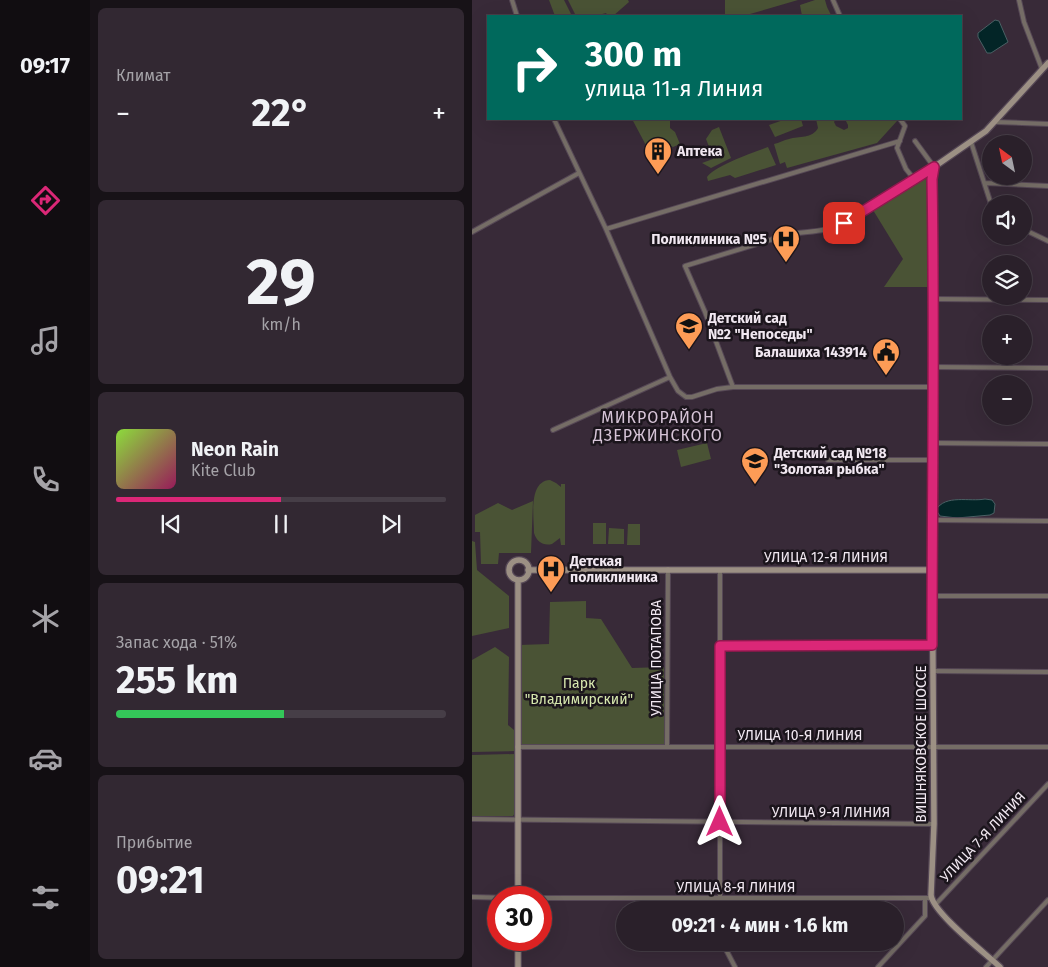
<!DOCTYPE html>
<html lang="ru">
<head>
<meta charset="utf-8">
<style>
  body { margin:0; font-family:"Fira Sans",sans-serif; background:#322832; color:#f1f3f6; height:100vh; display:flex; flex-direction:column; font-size:19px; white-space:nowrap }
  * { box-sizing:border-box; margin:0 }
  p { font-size:16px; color:#a5a3a8 }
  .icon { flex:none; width:28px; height:28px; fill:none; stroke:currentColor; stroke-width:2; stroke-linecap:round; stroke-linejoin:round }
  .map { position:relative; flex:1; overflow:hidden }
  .drawer { display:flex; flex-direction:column; gap:8px; padding:8px; background:#171217; width:382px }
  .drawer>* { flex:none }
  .top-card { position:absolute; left:15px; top:15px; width:475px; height:105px; border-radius:0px; box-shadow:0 5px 20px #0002,0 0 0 1px #463e47; background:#00695c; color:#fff; overflow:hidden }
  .needle { width:32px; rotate:327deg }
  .tools { position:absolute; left:510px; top:135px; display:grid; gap:10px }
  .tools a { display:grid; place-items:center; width:50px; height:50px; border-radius:50%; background:#2a202a; box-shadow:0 5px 20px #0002,0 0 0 1px #463e47; font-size:25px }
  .speed { position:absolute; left:15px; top:886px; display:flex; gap:10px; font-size:25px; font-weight:700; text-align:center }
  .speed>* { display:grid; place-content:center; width:65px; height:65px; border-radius:50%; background:#2a202a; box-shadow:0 5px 20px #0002,0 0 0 1px #463e47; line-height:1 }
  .speed .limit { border:8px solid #d22; background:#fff; color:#111 }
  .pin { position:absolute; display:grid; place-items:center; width:42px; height:42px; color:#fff; margin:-21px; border-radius:10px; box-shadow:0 2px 8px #0006 }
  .me { position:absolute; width:55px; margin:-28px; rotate:0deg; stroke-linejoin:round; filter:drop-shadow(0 0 4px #0008) }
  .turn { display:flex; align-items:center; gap:18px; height:105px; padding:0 15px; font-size:22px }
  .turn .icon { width:65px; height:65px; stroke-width:2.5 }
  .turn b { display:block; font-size:35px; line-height:42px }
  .big { font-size:38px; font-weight:700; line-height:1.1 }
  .drawer .tile { flex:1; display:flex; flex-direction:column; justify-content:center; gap:8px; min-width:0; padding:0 18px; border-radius:8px; background:#322832 }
  .drawer .dial { align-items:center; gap:0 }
  .dial b { font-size:65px; line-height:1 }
  .song { display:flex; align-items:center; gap:15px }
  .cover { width:60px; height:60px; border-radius:8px; background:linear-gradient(135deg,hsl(90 70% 55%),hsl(330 70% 35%)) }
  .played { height:5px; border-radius:2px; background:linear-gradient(90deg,#db2777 50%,#463e47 50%) }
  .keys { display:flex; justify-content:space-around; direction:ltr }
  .heat { display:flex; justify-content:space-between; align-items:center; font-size:28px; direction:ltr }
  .charge { height:8px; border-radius:4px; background:linear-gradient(90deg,#34c759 51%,#463e47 0) }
  .trip { position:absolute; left:144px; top:901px; width:288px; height:50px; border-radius:25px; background:#2a202a; box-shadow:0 5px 20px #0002,0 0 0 1px #463e47; font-weight:700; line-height:50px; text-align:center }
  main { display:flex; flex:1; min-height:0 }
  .dock { display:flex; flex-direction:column; width:90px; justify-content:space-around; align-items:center; background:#110d11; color:#a5a3a8 }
  .dock .icon { width:35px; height:35px }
  .dock .on { color:#db2777 }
  .dock b { font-size:22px; color:#f1f3f6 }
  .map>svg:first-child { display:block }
</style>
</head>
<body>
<main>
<nav class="dock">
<b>09:17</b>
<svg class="icon on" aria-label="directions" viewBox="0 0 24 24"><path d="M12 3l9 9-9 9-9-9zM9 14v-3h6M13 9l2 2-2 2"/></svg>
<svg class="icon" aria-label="music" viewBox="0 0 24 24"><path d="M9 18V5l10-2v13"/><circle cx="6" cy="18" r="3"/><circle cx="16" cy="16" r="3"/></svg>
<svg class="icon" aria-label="phone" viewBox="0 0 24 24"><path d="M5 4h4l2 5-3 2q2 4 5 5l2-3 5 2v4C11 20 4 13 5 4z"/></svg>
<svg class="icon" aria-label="climate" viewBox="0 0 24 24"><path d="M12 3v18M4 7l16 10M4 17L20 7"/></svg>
<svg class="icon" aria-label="car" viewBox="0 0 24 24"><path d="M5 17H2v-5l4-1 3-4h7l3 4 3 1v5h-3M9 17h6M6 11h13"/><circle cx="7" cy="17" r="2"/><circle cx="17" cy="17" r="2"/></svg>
<svg class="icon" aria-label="filters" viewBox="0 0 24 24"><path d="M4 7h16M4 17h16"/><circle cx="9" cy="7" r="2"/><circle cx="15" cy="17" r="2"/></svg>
</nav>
<section class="drawer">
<div class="tile"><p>Климат</p>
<div class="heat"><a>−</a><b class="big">22°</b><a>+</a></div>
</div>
<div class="tile dial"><b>29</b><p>km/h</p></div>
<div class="tile">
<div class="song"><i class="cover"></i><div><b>Neon Rain</b><p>Kite Club</p></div></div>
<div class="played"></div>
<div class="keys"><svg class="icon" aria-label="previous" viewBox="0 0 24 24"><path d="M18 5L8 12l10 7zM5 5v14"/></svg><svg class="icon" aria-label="pause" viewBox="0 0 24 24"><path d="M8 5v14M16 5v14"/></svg><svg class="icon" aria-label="next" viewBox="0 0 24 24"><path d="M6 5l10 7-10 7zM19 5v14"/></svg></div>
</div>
<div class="tile"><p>Запас хода · 51%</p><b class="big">255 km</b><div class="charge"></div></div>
<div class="tile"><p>Прибытие</p><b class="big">09:21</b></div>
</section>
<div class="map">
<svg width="576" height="967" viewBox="0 0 576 967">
  <rect width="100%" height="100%" fill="#382a38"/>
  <path fill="#4a5335" d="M77 0H92L100 16H83Z
    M96 0H156L157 2 141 16H136L134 13 123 16H104Z
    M253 0H326L271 16H253Z
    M343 0H353L355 7 359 15 330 16 328 5Z
    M160 119H198V128L203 132 208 144 201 147 195 144 177 151Z
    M314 119H329L331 126 303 137 297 125Z
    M344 119H364L362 122 364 126 372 130 376 128V125L373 119H423L425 121 405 143 315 168 313 162 308 164 302 144C307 143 312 140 317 139 327 136 340 139 346 128Z
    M247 127 259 158 239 168 230 163 241 159V157L234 139 240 130Z
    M296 147 304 165 263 178 258 175 236 181 235 177C242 166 282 152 296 147Z
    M458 173 457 287H412L431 259 401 210Z
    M235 443 239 459 209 467 205 450Z
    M78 480 84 483 89 487V484H93V545H89L88 538 80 544C71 546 65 542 62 533 62 517 56 481 78 480Z
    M61 501 59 553H27L26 564H9L8 532H3V515L26 503 40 510Z
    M121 523H134V544H121Z
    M156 524H168V545H155Z
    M137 528 152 529V544H136Z
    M0 541 3 542 5 570 37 596V628L0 636Z
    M114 601V618L129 619 160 668 192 667 193 745 47 747V645L77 644 78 602Z
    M23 647 37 657 36 725 42 730 44 751 0 752V660Z
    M43 754V813L41 816H0V755Z"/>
  <path fill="#032527" stroke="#4a6064" d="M523 20 527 21 536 42 519 53H515L506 37V33Z
    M513 499 520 500 523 504 522 513 518 515 485 518 468 516 464 510C473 494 498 502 513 499Z"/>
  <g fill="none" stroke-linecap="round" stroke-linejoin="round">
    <g stroke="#564856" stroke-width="6">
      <path id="street" d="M40 0 45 16
        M361 0 368 16
        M547 0 552 22 570 69
        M82 119 134 229 198 377 206 391 214 397H220L245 389 261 387H461
        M428 119 433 126 425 148 434 169 442 179
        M523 122 576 124
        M499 142 519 204
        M513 183 576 186
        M134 229 428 141
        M551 229 576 241
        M0 232 107 173
        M462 299 576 300
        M461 367 576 368
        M261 387 233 312 213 266 311 236C334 230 349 234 372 223L462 167 443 141
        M81 430 198 377
        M461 443 576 444
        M356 460H461
        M460 520 576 521
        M248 570V910
        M460 596H576
        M248 647 460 645
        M461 671 576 672
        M195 746 196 569
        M45 747H576
        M0 819 462 824
        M0 897 40 898
        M69 898H460
        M463 905 576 784
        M250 942 263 967
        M406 967 453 916V898
        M514 967 576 900"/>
    </g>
    <g stroke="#564856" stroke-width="8">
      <path id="secondary" d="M37 570a10 10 0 1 1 20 0a10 10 0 1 1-20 0Z
        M56 570H460
        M46 898V580
        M46 967V940
        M528 967C513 953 461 913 459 895L462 824 460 520 462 299 460 179 462 167 514 131 576 63"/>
    </g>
    <use href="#street" stroke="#756d66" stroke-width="4"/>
    <use href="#secondary" stroke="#9c9084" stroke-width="5.5"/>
  </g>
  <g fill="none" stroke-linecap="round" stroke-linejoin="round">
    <g stroke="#8e194d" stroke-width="12">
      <path id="route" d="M248 822V646L460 645C460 490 463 334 460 179L462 167 372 223"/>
    </g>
    <use href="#route" stroke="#db2777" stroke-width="9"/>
  </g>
  <defs>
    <g id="building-pin" transform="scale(1.4375)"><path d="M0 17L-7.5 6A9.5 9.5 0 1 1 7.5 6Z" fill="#fd9c56" stroke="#1b151c"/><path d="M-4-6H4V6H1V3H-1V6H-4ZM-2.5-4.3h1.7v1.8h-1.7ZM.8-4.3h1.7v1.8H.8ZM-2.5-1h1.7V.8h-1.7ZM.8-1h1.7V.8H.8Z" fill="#111"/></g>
    <g id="hospital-pin" transform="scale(1.4375)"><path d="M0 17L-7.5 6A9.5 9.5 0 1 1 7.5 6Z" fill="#fd9c56" stroke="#1b151c"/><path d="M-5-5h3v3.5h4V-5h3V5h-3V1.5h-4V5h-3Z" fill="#111"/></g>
    <g id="school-pin" transform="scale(1.4375)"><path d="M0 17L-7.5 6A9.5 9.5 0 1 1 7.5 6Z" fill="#fd9c56" stroke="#1b151c"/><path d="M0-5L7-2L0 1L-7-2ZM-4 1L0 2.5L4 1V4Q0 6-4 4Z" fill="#111"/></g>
    <g id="civic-pin" transform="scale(1.4375)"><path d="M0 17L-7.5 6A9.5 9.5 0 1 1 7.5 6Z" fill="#fd9c56" stroke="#1b151c"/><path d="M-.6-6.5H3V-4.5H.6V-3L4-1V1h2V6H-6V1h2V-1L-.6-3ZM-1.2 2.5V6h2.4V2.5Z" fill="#111"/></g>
  </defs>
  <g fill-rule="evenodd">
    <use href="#building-pin" x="186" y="151"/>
    <use href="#hospital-pin" x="314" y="239"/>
    <use href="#school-pin" x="217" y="326"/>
    <use href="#civic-pin" x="414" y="352"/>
    <use href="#school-pin" x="283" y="461"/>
    <use href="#hospital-pin" x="79" y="569"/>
  </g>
  <g text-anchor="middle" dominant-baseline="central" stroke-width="5" stroke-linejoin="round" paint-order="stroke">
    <g font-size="14" font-weight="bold" fill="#f1e8f1" stroke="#1b151c" text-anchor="start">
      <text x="205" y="151">Аптека</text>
      <text x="295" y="239" text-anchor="end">Поликлиника №5</text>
      <text x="236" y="318">Детский сад<tspan x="236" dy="16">№2 "Непоседы"</tspan></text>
      <text x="395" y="352" text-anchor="end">Балашиха 143914</text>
      <text x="302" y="453">Детский сад №18<tspan x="302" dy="16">"Золотая рыбка"</tspan></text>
      <text x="98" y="561">Детская<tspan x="98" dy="16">поликлиника</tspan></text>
    </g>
    <g font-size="14" fill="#f1e8f1" stroke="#1b151c">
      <text x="354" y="557">УЛИЦА 12-Я ЛИНИЯ</text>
      <text transform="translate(184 658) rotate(-90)">УЛИЦА ПОТАПОВА</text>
      <text x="328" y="735">УЛИЦА 10-Я ЛИНИЯ</text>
      <text transform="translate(449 744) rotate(-90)">ВИШНЯКОВСКОЕ ШОССЕ</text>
      <text x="359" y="812">УЛИЦА 9-Я ЛИНИЯ</text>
      <text transform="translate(511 837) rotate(-47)">УЛИЦА 7-Я ЛИНИЯ</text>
      <text x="264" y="887">УЛИЦА 8-Я ЛИНИЯ</text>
    </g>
    <g font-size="14" fill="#d8e9af" stroke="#1b151c">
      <text x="107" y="683">Парк<tspan x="107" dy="16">"Владимирский"</tspan></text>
    </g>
    <g font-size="16" letter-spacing="1" fill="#d6c4d7" stroke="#1b151c">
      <text x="186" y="417">МИКРОРАЙОН<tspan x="186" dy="18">ДЗЕРЖИНСКОГО</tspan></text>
    </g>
  </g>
</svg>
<div class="tools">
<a><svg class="needle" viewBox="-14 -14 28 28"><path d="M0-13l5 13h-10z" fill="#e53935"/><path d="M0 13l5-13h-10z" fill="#a5a3a8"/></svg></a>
<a><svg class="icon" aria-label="sound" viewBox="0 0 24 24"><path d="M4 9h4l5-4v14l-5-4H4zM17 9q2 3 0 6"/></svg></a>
<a><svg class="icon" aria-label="layers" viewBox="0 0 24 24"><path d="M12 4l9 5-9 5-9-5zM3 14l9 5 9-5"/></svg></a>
<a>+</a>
<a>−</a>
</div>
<div class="speed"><div class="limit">30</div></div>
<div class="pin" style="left:372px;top:223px;background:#d93025"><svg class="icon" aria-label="arrive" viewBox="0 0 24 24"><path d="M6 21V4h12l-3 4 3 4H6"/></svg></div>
<svg class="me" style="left:248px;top:822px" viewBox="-20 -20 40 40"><path d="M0-17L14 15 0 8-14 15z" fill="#db2777" stroke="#fff" stroke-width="4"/></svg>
<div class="trip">09:21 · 4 мин · 1.6 km</div>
<div class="top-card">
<div class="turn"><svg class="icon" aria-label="right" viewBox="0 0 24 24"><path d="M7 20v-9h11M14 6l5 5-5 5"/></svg><div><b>300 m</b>улица 11-я Линия</div></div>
</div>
</div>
</main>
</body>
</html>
